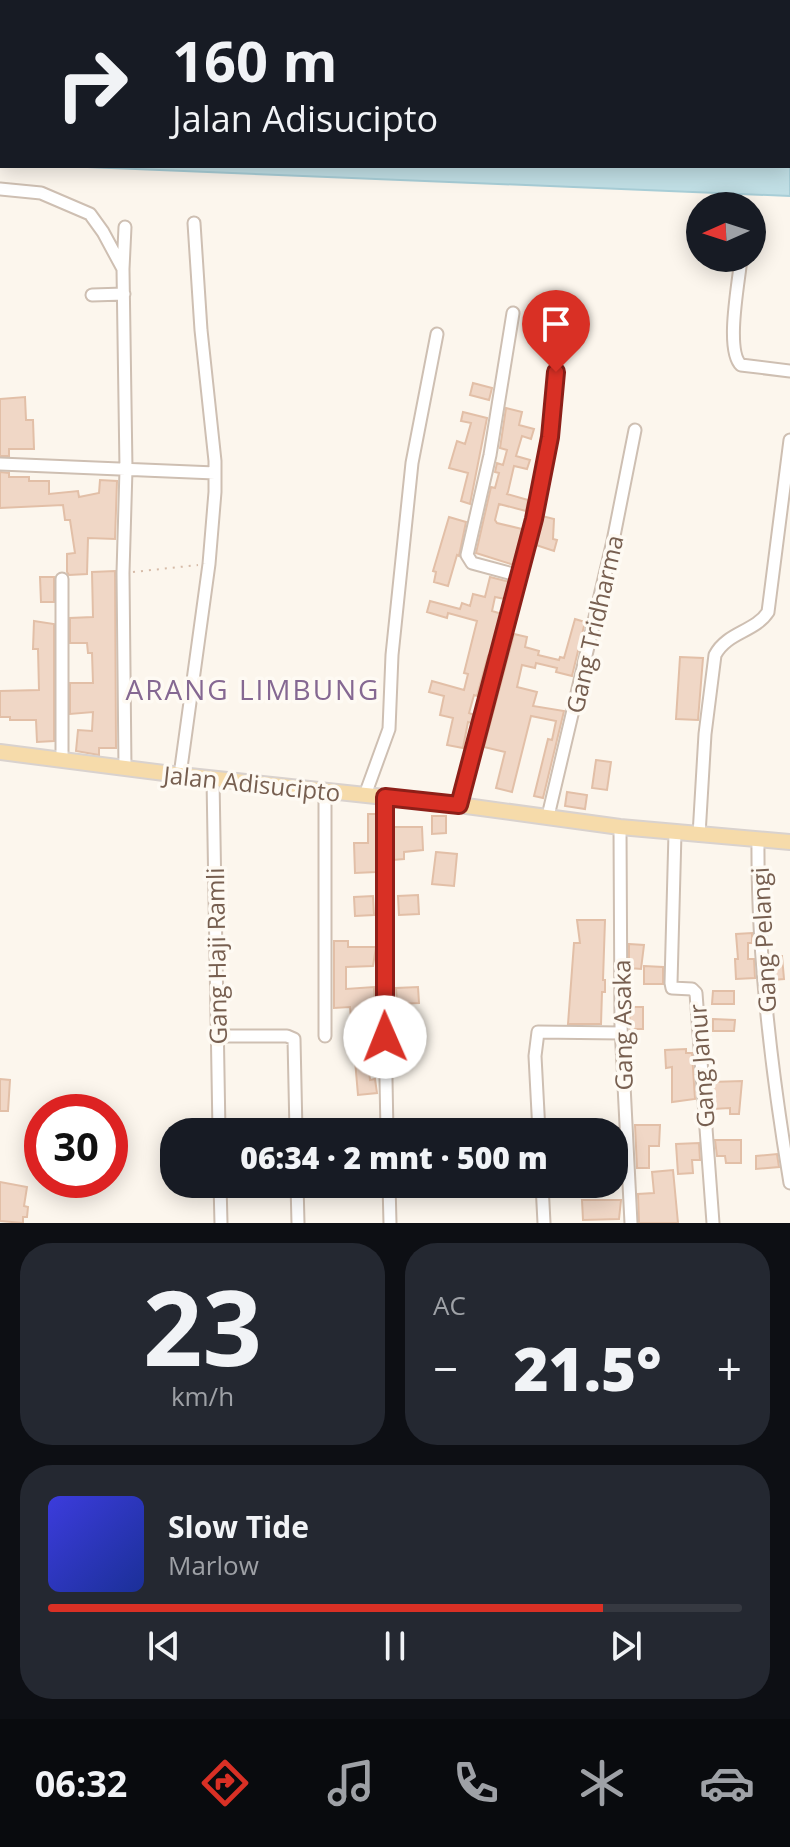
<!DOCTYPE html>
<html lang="id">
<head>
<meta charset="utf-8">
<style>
  body { margin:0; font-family:"Open Sans",sans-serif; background:#242831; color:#f1f3f6; height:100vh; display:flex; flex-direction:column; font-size:30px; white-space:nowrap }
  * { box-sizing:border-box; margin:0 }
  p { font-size:26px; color:#9ea1a6 }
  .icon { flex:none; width:44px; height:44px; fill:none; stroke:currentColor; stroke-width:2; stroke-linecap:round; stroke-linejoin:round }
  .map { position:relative; height:1223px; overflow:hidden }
  .sheet { display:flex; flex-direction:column; gap:20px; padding:20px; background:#0d0f14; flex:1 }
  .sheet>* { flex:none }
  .guide { position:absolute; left:0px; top:0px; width:790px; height:168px; box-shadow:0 4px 20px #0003; background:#171b24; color:#f1f3f6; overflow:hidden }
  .needle { width:52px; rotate:267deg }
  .buttons { position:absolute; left:686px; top:192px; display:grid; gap:16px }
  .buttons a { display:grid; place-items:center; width:80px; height:80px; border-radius:50%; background:#171b24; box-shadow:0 4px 20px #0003; font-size:40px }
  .speed { position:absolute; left:24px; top:1094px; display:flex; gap:16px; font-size:40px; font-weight:700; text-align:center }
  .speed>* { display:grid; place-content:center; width:104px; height:104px; border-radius:50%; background:#171b24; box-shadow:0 4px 20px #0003; line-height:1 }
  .speed .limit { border:12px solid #d22; background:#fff; color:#111 }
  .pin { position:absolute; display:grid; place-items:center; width:68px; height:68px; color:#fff; margin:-82px -34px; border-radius:50% 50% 50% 0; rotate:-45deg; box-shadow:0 0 8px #0007 }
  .pin .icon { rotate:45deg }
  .me { position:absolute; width:88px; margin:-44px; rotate:359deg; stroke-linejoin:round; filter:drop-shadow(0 0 6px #0008) }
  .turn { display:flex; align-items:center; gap:28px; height:168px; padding:0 40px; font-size:36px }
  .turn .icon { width:104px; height:104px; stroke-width:2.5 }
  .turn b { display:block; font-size:56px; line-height:68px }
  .big { font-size:60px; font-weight:800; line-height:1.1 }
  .sheet .widget { flex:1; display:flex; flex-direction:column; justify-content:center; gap:12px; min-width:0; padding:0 28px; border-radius:32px; background:#242831 }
  .sheet .dial { align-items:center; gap:0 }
  .dial b { font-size:104px; line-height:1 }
  .song { display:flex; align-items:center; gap:24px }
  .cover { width:96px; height:96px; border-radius:12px; background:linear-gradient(135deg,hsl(240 70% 55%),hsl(230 70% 35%)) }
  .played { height:8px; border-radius:4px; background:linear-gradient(90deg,#d93025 80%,#363941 80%) }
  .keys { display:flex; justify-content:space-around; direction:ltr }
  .heat { display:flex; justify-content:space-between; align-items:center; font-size:44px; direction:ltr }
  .sheet .tiles { flex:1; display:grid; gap:20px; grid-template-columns:1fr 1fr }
  .widget:last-child { grid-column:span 2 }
  .trip { position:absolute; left:160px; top:1118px; width:468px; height:80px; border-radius:32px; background:#171b24; box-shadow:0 4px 20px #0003; font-weight:800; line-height:80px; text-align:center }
  .tab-bar { display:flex; height:128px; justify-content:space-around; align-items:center; background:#090b0e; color:#9ea1a6 }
  .tab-bar .icon { width:56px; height:56px }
  .tab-bar .current { color:#d93025 }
  .tab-bar b { font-size:36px; color:#f1f3f6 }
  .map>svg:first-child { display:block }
</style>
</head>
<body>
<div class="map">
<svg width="790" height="1223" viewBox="0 0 790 1223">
  <rect width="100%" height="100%" fill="#fcf6ed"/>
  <path fill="#c1dfe5" stroke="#a8ced7" stroke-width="2" d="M0 0H790V196L63 166H788V2H2V157Z"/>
  <path fill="#f0d7c6" stroke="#e2bfa7" stroke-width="2" d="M473 383 492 388 489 400 470 395Z
    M25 397 26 420H33L34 449H9V456H0V399Z
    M506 408 522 412 519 425 534 429 531 439 522 436 516 456 530 460 527 469 514 466 508 492 507 494 528 500 526 511 499 504 495 520 497 523 522 529 514 565 476 553 491 487 495 488 499 473 495 472 497 463 503 465 507 450 500 448Z
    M463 412 487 418 470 504 461 501 468 473 449 468 457 441 465 444 471 423 461 421Z
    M0 472 9 473V477H29V481H49V494L78 491 79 497 99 493 100 480 117 481 115 539 88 538 87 574 69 575 67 572V554L75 553 70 520H65L63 505 0 508Z
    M542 516 554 519 553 539 557 540 554 551 536 545Z
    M449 517 466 522 459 556 457 555 448 586 434 582 436 572 433 571Z
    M115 571 116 748H99V755L76 751 78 730 92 731 93 712 70 714V683H93L92 653H88L87 643H70V618L93 617 92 572Z
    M40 577H54V602H41Z
    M490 577 510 582 508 589 505 599 495 597 492 611 502 614 490 657 488 656 477 696 474 695 469 713 475 715 472 723 468 722 463 748 447 745 453 718 440 715 444 696 429 692 432 681 464 690 468 674 464 673 477 621 448 613 447 618 427 612 430 601 460 609 462 603 470 606 473 594 485 597Z
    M575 619 585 622 572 676 556 672 557 668 536 663 535 668 522 665 517 687 537 692 533 706 564 711 543 798 534 796 548 739 552 740 556 721 531 716 512 792 496 788 505 752 484 747 514 634 527 637 525 647 539 651 538 655 559 660 560 657 564 658Z
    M34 621 54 624V741L37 742 36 720H10V717H0V691L39 690 38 649H33Z
    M680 657 703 658 698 720 676 719Z
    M596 760 611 762 607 790 592 788Z
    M567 792 587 795 585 809 565 806Z
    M368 814H376V872L355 873 354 843H368Z
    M432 816H446V833L432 834Z
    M393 827H422L423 850 404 852V859L393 860Z
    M436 852 457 854 454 886 432 884Z
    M418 895 419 914 399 915 398 896Z
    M373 896 374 915 355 916 354 897Z
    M577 920H605L603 980H605V992H602L601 1024H568L574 943H580Z
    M752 933V943H748V959H754L755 978 736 979 735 959H738L736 934Z
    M334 941H348V947H376L373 966 346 967V989L374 987 377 1062H368L370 1080 375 1079 377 1093 358 1095 353 1037 355 1036V1019H351L350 1007 334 1008Z
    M629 944 644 945 641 969 629 968Z
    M782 956 784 979 772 980 770 957Z
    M644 966 663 967V984H644Z
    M418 987 419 1003 397 1004 396 988Z
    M713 991H734V1004H712Z
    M629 1007H643V1029H630Z
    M713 1019 735 1020 734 1031H713Z
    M686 1049V1053H692L695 1099 672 1102V1067L666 1068 665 1050Z
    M0 1079 10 1080 8 1111H0Z
    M742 1081 739 1114H730V1108L713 1109 711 1082Z
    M635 1125H660L659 1146H649V1168H637Z
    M715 1140H741V1163H726L725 1156H717Z
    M699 1143 700 1160H692L693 1173 678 1174 676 1144Z
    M777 1154 779 1167 756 1169V1156Z
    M673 1170 678 1223H639L638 1194 654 1193 652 1172Z
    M0 1182 27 1187 24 1206 28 1207 27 1217H23V1223L0 1221Z
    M582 1200H621L619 1219 583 1220Z"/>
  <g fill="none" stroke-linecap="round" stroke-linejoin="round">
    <g stroke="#cebfb2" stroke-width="15">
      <path id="minor" d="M0 189 41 193 90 214 103 232 123 269 126 469 123 573 125 768
        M741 258C739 281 725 350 741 365L790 371
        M123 269 125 227
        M92 295 124 294
        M513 313 490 455 467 555 472 563 520 576
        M0 464 215 473
        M62 760V579
        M180 775 209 564 215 492V461L201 330 194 223
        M213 779 219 1132
        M365 795 389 729 392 655 412 463 437 334
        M385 797 384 974 387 1132
        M459 805C497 662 542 520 556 372
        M548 816 613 541 635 430
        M620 827 621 1026 631 1223
        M675 833 671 983 672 988 692 989 696 993 713 1223
        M699 835 705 734 715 655C727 632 755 632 768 612L790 440
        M758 840C757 955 771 1070 790 1183
        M218 1036H287L294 1039 296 1132
        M325 1036V791
        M539 1132 535 1056 538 1032 621 1033
        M220 1184 221 1223
        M297 1184 298 1223
        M389 1184 390 1223
        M542 1184 544 1223"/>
    </g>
    <g stroke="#d9d2ce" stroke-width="18">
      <path id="major" d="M0 752 180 775 459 805 620 827 790 842"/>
    </g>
    <path stroke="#d6bba8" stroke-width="2" stroke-dasharray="2 6" stroke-linecap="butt" d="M133 572 198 565"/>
    <use href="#minor" stroke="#fff" stroke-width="11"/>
    <use href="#major" stroke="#f6dbaa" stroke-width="14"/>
  </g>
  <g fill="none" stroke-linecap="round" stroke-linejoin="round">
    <g stroke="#8d1f18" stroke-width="20">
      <path id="route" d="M385 1037V797L459 805 534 519 550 437 556 372"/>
    </g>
    <use href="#route" stroke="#d93025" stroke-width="14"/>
  </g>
  <g text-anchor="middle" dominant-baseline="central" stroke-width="7" stroke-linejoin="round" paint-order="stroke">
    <g font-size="24" fill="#775f50" stroke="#fefaf3">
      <text transform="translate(594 624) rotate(-77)">Gang Tridharma</text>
      <text transform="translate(252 783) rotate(6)">Jalan Adisucipto</text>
      <text transform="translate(763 940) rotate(-93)">Gang Pelangi</text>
      <text transform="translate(216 956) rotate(-91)">Gang Haji Ramli</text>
      <text transform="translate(622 1025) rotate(-91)">Gang Asaka</text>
      <text transform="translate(701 1066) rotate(-94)">Gang Janur</text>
    </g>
    <g font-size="28" letter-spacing="2" fill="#856892" stroke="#fefaf3">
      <text x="253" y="689">ARANG LIMBUNG</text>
    </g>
  </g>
</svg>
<div class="buttons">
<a><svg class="needle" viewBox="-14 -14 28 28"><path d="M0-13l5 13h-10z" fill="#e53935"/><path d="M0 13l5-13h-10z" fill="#9ea1a6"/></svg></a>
</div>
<div class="speed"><div class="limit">30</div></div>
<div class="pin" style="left:556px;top:372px;background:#d93025"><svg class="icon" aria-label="arrive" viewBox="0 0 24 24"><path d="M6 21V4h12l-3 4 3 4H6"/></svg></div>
<svg class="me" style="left:385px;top:1037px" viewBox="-20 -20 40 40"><circle r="19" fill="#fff"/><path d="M0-13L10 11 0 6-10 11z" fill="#d93025"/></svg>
<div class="trip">06:34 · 2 mnt · 500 m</div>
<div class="guide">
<div class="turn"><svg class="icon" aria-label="right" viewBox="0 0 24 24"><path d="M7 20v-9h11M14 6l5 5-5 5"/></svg><div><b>160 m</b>Jalan Adisucipto</div></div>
</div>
</div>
<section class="sheet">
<div class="tiles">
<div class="widget dial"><b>23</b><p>km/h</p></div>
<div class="widget"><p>AC</p>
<div class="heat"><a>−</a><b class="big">21.5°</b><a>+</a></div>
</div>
<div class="widget">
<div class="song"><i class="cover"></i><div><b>Slow Tide</b><p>Marlow</p></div></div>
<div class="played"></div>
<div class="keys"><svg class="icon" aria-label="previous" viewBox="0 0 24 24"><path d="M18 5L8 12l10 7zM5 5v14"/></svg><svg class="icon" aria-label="pause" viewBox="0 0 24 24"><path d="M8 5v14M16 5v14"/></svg><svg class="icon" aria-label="next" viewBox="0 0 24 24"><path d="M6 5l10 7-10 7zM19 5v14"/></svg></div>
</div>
</div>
</section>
<nav class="tab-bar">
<b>06:32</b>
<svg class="icon current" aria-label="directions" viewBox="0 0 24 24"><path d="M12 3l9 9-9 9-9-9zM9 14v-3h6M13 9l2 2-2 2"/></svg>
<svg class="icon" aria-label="music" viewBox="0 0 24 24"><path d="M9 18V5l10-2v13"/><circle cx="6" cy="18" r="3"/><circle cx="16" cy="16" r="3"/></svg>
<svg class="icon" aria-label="phone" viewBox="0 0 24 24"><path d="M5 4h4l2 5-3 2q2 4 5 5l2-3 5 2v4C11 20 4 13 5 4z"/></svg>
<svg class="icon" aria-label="climate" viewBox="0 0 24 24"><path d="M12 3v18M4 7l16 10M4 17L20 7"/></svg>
<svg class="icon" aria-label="car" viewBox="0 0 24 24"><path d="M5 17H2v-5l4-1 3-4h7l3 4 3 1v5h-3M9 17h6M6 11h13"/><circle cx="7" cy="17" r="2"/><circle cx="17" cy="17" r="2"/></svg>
</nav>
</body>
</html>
